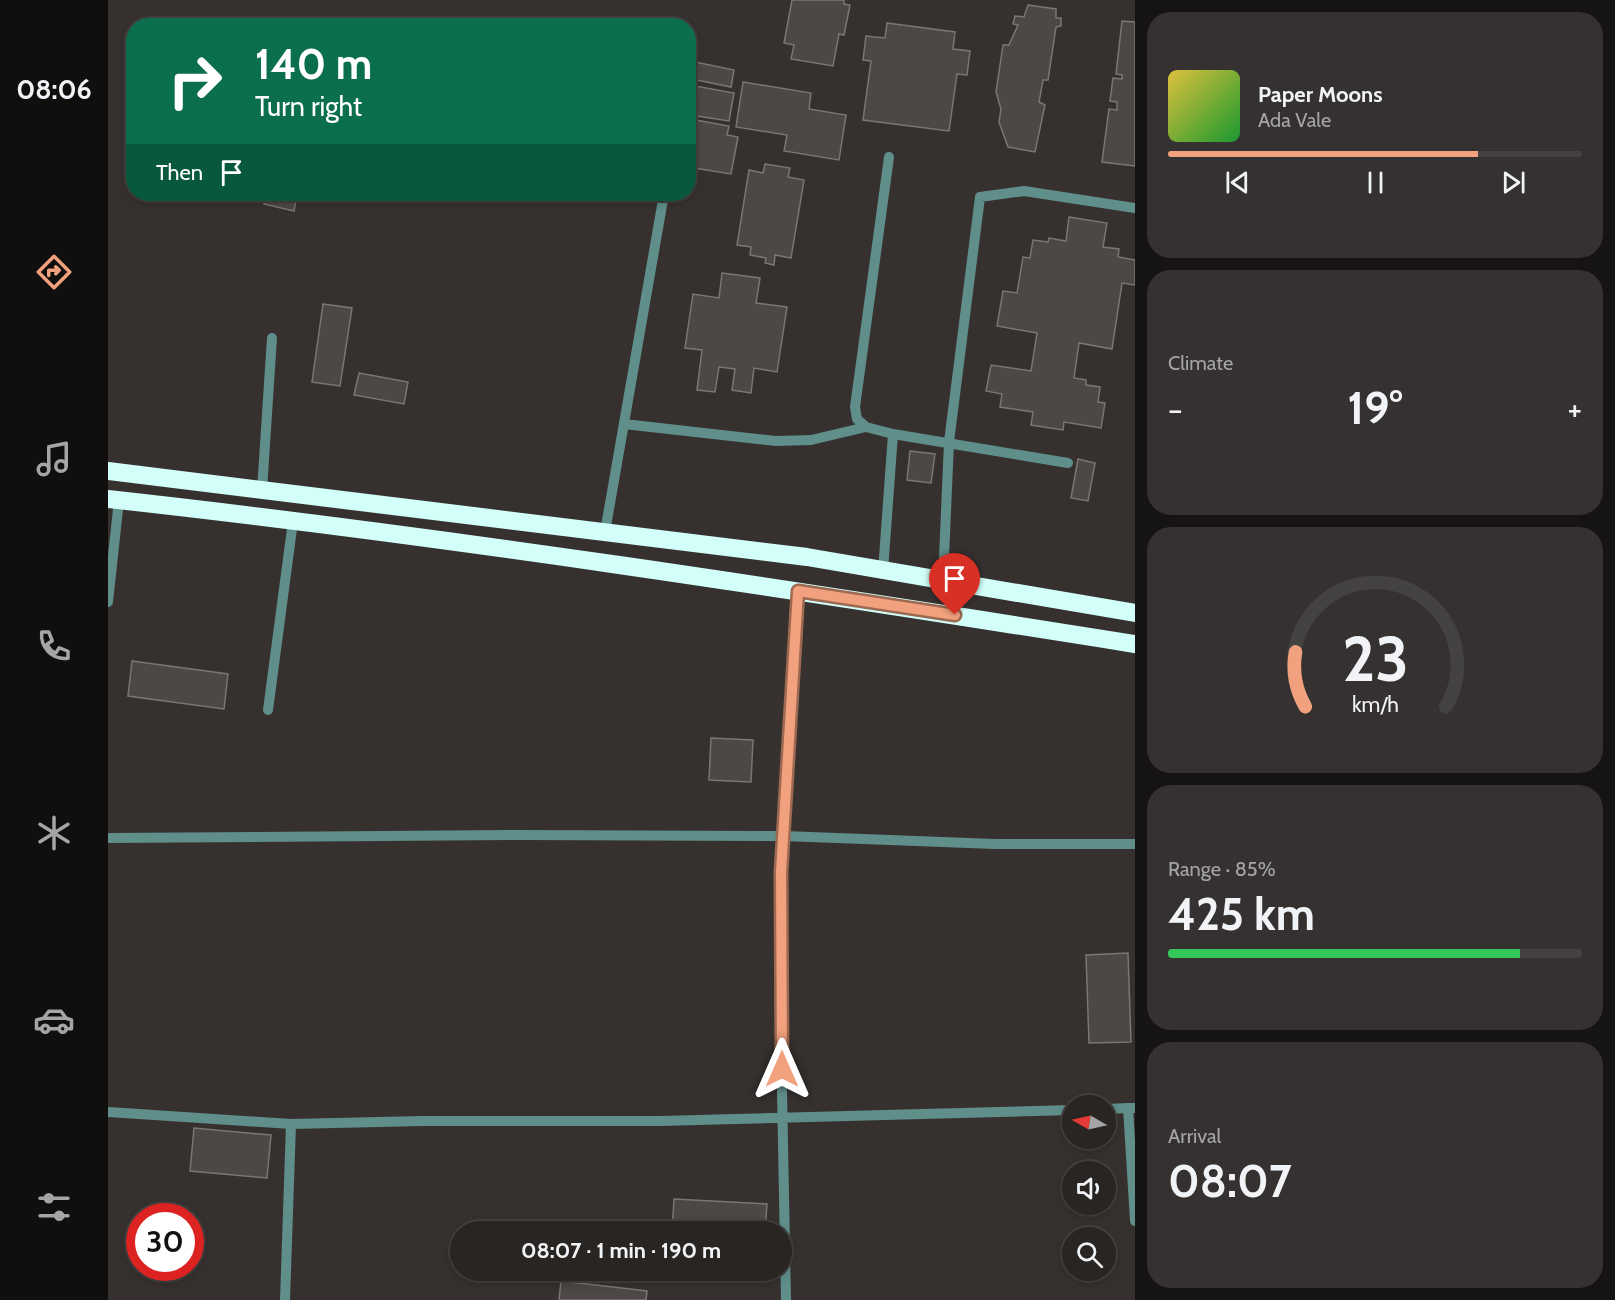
<!DOCTYPE html>
<html lang="en">
<head>
<meta charset="utf-8">
<style>
  body { margin:0; font-family:Cabin,sans-serif; background:#343130; color:#f1f3f6; height:100vh; display:flex; flex-direction:column; font-size:22px; white-space:nowrap }
  * { box-sizing:border-box; margin:0 }
  p { font-size:20px; color:#a5a5a6 }
  .icon { flex:none; width:33px; height:33px; fill:none; stroke:currentColor; stroke-width:2; stroke-linecap:round; stroke-linejoin:round }
  .map { position:relative; flex:1; overflow:hidden }
  .details { display:flex; flex-direction:column; gap:12px; padding:12px; background:#161413; width:480px }
  .details>* { flex:none }
  .hud { position:absolute; left:18px; top:18px; width:570px; height:183px; border-radius:24px; box-shadow:0 3px 9px #0003,0 0 0 2px #444241; background:#0b6e4f; color:#fff; overflow:hidden }
  .needle { width:39px; rotate:279deg }
  .buttons { position:absolute; left:954px; top:1095px; display:grid; gap:12px }
  .buttons a { display:grid; place-items:center; width:54px; height:54px; border-radius:50%; background:#282523; box-shadow:0 3px 9px #0003,0 0 0 2px #444241; font-size:30px }
  .speed { position:absolute; left:18px; top:1203px; display:flex; gap:12px; font-size:30px; font-weight:700; text-align:center }
  .speed>* { display:grid; place-content:center; width:78px; height:78px; border-radius:50%; background:#282523; box-shadow:0 3px 9px #0003,0 0 0 2px #444241; line-height:1 }
  .speed .limit { border:9px solid #d22; background:#fff; color:#111 }
  .pin { position:absolute; display:grid; place-items:center; width:51px; height:51px; color:#fff; margin:-62px -26px; border-radius:50% 50% 50% 0; rotate:-45deg; box-shadow:0 0 6px #0007 }
  .pin .icon { rotate:45deg }
  .me { position:absolute; width:66px; margin:-33px; rotate:0deg; stroke-linejoin:round; filter:drop-shadow(0 0 4px #0008) }
  .turn { display:flex; align-items:center; gap:21px; height:126px; padding:0 30px; font-size:27px }
  .turn .icon { width:78px; height:78px; stroke-width:2.5 }
  .turn b { display:block; font-size:42px; line-height:51px }
  .then { display:flex; align-items:center; height:57px; padding:0 30px; background:#0003; gap:12px; font-size:22px }
  .big { font-size:45px; font-weight:800; line-height:1.1 }
  .details .card { flex:1; display:flex; flex-direction:column; justify-content:center; gap:9px; min-width:0; padding:0 21px; border-radius:24px; background:#343130 }
  .details .dial { align-items:center; gap:0 }
  .dial svg { height:156px; overflow:visible; fill:none; stroke:#444241; stroke-width:7; stroke-linecap:round; text-anchor:middle }
  .dial text { fill:#f1f3f6; stroke:none }
  .song { display:flex; align-items:center; gap:18px }
  .cover { width:72px; height:72px; border-radius:9px; background:linear-gradient(135deg,hsl(50 70% 55%),hsl(130 70% 35%)) }
  .played { height:6px; border-radius:3px; background:linear-gradient(90deg,#f1a17d 75%,#444241 75%) }
  .keys { display:flex; justify-content:space-around; direction:ltr }
  .heat { display:flex; justify-content:space-between; align-items:center; font-size:33px; direction:ltr }
  .charge { height:9px; border-radius:4px; background:linear-gradient(90deg,#34c759 85%,#444241 0) }
  .trip { position:absolute; left:342px; top:1221px; width:342px; height:60px; border-radius:30px; background:#282523; box-shadow:0 3px 9px #0003,0 0 0 2px #444241; font-weight:800; line-height:60px; text-align:center }
  main { display:flex; flex:1; min-height:0 }
  .tabs { display:flex; flex-direction:column; width:108px; justify-content:space-around; align-items:center; background:#100f0e; color:#a5a5a6 }
  .tabs .icon { width:42px; height:42px }
  .tabs .active { color:#f1a17d }
  .tabs b { font-size:27px; color:#f1f3f6 }
  .map>svg:first-child { display:block }
</style>
</head>
<body>
<main>
<nav class="tabs">
<b>08:06</b>
<svg class="icon active" aria-label="directions" viewBox="0 0 24 24"><path d="M12 3l9 9-9 9-9-9zM9 14v-3h6M13 9l2 2-2 2"/></svg>
<svg class="icon" aria-label="music" viewBox="0 0 24 24"><path d="M9 18V5l10-2v13"/><circle cx="6" cy="18" r="3"/><circle cx="16" cy="16" r="3"/></svg>
<svg class="icon" aria-label="phone" viewBox="0 0 24 24"><path d="M5 4h4l2 5-3 2q2 4 5 5l2-3 5 2v4C11 20 4 13 5 4z"/></svg>
<svg class="icon" aria-label="climate" viewBox="0 0 24 24"><path d="M12 3v18M4 7l16 10M4 17L20 7"/></svg>
<svg class="icon" aria-label="car" viewBox="0 0 24 24"><path d="M5 17H2v-5l4-1 3-4h7l3 4 3 1v5h-3M9 17h6M6 11h13"/><circle cx="7" cy="17" r="2"/><circle cx="17" cy="17" r="2"/></svg>
<svg class="icon" aria-label="filters" viewBox="0 0 24 24"><path d="M4 7h16M4 17h16"/><circle cx="9" cy="7" r="2"/><circle cx="15" cy="17" r="2"/></svg>
</nav>
<div class="map">
<svg width="1027" height="1300" viewBox="0 0 1027 1300">
  <rect width="100%" height="100%" fill="#36312f"/>
  <path fill="#4d4745" stroke="#7b7673" stroke-width="1.5" d="M684 0H736V4L742 5 736 35 731 34 725 66 683 59 686 45 676 43Z
    M920 5 948 9V18H953V26L948 27 940 80H935L931 102 937 105 927 152 900 147 891 122 893 109 888 92 895 45H901L910 25 905 24 907 16 916 17Z
    M1014 21 1027 22V166L994 162 1001 109 1009 110V102L1002 101 1005 78 1014 79V75L1008 74Z
    M779 23 847 32 845 49 862 51 859 75 849 74 841 131 755 120 763 61 755 60 758 36 777 38Z
    M587 62 626 70 623 87 584 79Z
    M635 82 703 93 701 109 738 115 731 160 676 151 679 135 628 127Z
    M587 86 626 93 621 121 583 115Z
    M582 119 621 126 619 135 630 137 623 174 580 167Z
    M657 164 682 168 680 177 696 180 683 258 667 255 666 265 657 263 658 258 642 255 643 247 629 245 641 170 655 173Z
    M158 194H189L186 211 156 204Z
    M961 217 999 223 995 247 1011 249 1010 257 1027 260V285L1014 283 1004 349 971 343 966 378 978 380V385L992 387 990 402 997 403 993 428 956 422 955 430 923 425 925 412 892 407 894 394 878 391 883 365 923 371 929 333 889 326 895 291 909 293 915 257 922 258 925 240 940 242 941 238 958 241Z
    M614 273 652 278 648 303 679 307 669 372 646 368 643 393 624 390 627 369 611 367 607 392 589 390 594 350 577 348 585 294 611 298Z
    M215 304 244 308 232 386 204 382Z
    M251 373 300 382 296 404 246 395Z
    M802 451 827 454 823 483 799 480Z
    M970 459 987 463 980 501 963 498Z
    M24 661 120 674 116 709 20 696Z
    M603 738 645 740 643 782 601 780Z
    M1020 953 1023 1042 981 1043 978 955Z
    M86 1128 163 1135 159 1178 82 1171Z
    M566 1199 659 1204 657 1232H564Z
    M453 1281 539 1291 538 1300H451Z"/>
  <g fill="none" stroke-linecap="round" stroke-linejoin="round">
    <path stroke="#608e8a" stroke-width="10" d="M781 157 747 407 749 419 758 427 785 434 960 463
      M516 424 668 441 703 440 758 427
      M154 490 164 338
      M497 532 556 194
      M775 571 785 434
      M835 581 841 442 872 197 916 191 1027 208
      M0 602 11 500
      M160 710 185 521
      M0 838 413 835 676 836 887 844H1027
      M1027 1108H1020L1027 1221
      M998 1109 1020 1108
      M0 1112 183 1124 315 1121H553L964 1110
      M177 1300 183 1124
      M678 1300 674 1091 673 872 690 591"/>
    <path stroke="#d3fffb" stroke-width="18" d="M0 471 699 557 1027 613
      M0 499C344 537 686 590 1027 644"/>
  </g>
  <g fill="none" stroke-linecap="round" stroke-linejoin="round">
    <g stroke="#9d6951" stroke-width="15">
      <path id="route" d="M674 1069 673 872 690 591 847 615"/>
    </g>
    <use href="#route" stroke="#f1a17d" stroke-width="10"/>
  </g>
</svg>
<div class="buttons">
<a><svg class="needle" viewBox="-14 -14 28 28"><path d="M0-13l5 13h-10z" fill="#e53935"/><path d="M0 13l5-13h-10z" fill="#a5a5a6"/></svg></a>
<a><svg class="icon" aria-label="sound" viewBox="0 0 24 24"><path d="M4 9h4l5-4v14l-5-4H4zM17 9q2 3 0 6"/></svg></a>
<a><svg class="icon" aria-label="search" viewBox="0 0 24 24"><circle cx="10" cy="10" r="6"/><path d="M15 15l6 6"/></svg></a>
</div>
<div class="speed"><div class="limit">30</div></div>
<div class="pin" style="left:847px;top:615px;background:#d93025"><svg class="icon" aria-label="arrive" viewBox="0 0 24 24"><path d="M6 21V4h12l-3 4 3 4H6"/></svg></div>
<svg class="me" style="left:674px;top:1069px" viewBox="-20 -20 40 40"><path d="M0-17L14 15 0 8-14 15z" fill="#f1a17d" stroke="#fff" stroke-width="4"/></svg>
<div class="trip">08:07 · 1 min · 190 m</div>
<div class="hud">
<div class="turn"><svg class="icon" aria-label="right" viewBox="0 0 24 24"><path d="M7 20v-9h11M14 6l5 5-5 5"/></svg><div><b>140 m</b>Turn right</div></div>
<div class="then">Then<svg class="icon" aria-label="arrive" viewBox="0 0 24 24"><path d="M6 21V4h12l-3 4 3 4H6"/></svg></div>
</div>
</div>
<section class="details">
<div class="card">
<div class="song"><i class="cover"></i><div><b>Paper Moons</b><p>Ada Vale</p></div></div>
<div class="played"></div>
<div class="keys"><svg class="icon" aria-label="previous" viewBox="0 0 24 24"><path d="M18 5L8 12l10 7zM5 5v14"/></svg><svg class="icon" aria-label="pause" viewBox="0 0 24 24"><path d="M8 5v14M16 5v14"/></svg><svg class="icon" aria-label="next" viewBox="0 0 24 24"><path d="M6 5l10 7-10 7zM19 5v14"/></svg></div>
</div>
<div class="card"><p>Climate</p>
<div class="heat"><a>−</a><b class="big">19°</b><a>+</a></div>
</div>
<div class="card dial"><svg viewBox="0 0 100 80">
<path d="M14 69A42 42 0 1 1 86 69"/>
<path d="M14 69A42 42 0 0 1 9 41" stroke="#f1a17d"/>
<text x="50" y="56" font-size="32" font-weight="700">23</text>
<text x="50" y="72" font-size="11">km/h</text>
</svg></div>
<div class="card"><p>Range · 85%</p><b class="big">425 km</b><div class="charge"></div></div>
<div class="card"><p>Arrival</p><b class="big">08:07</b></div>
</section>
</main>
</body>
</html>
